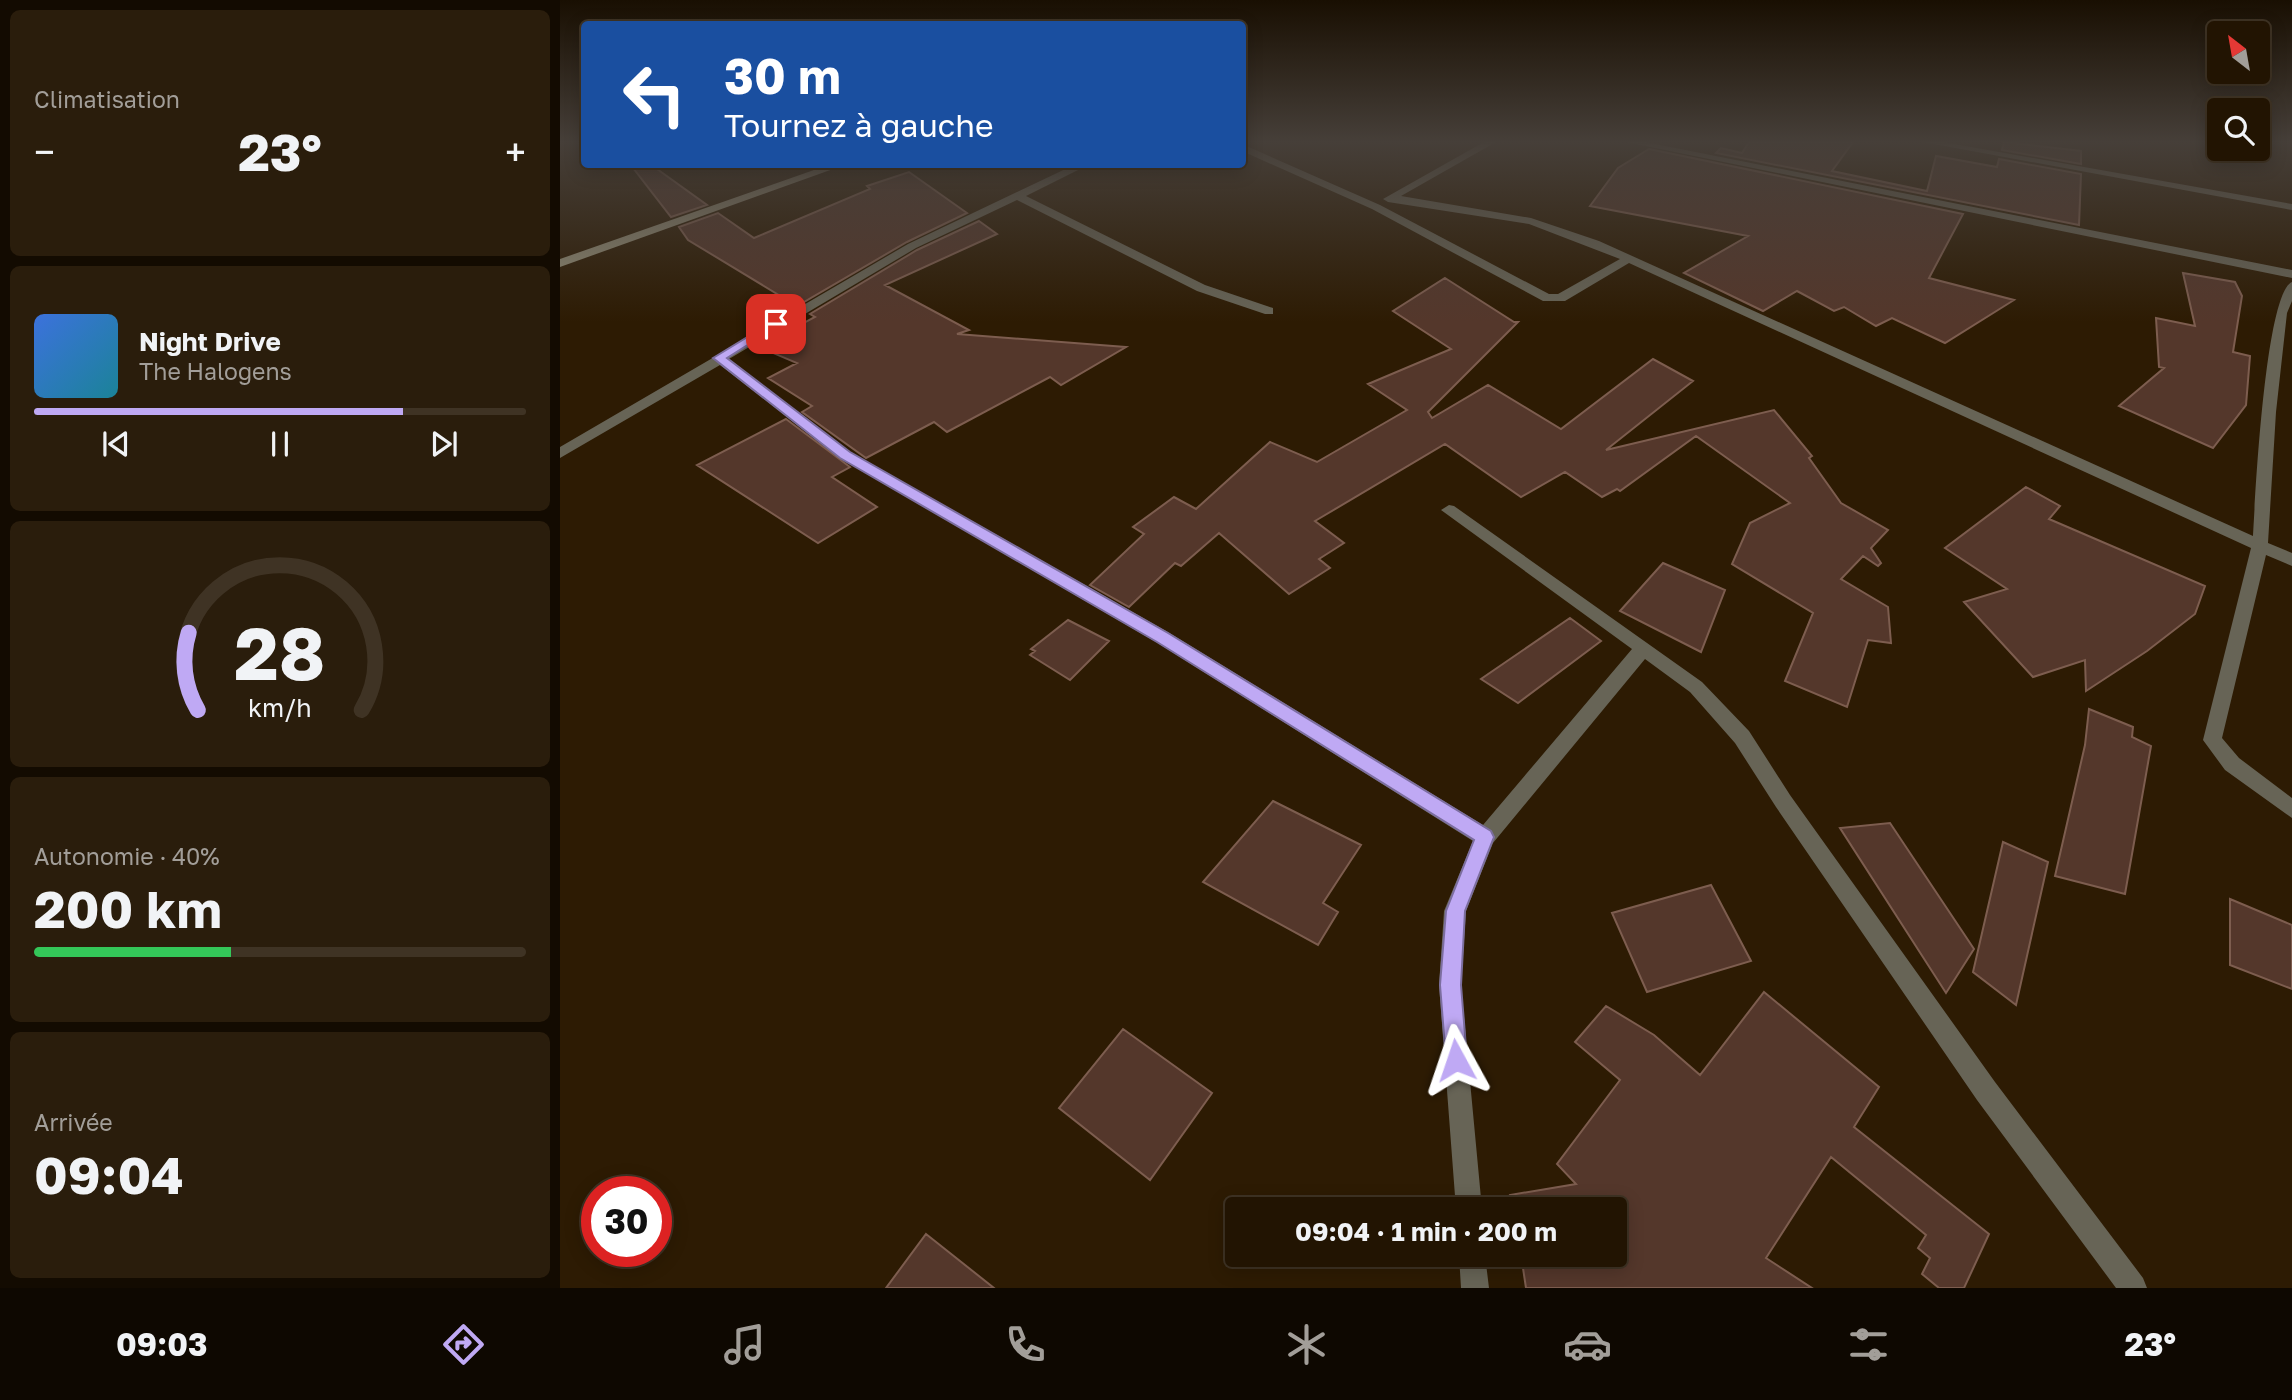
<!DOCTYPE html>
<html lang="fr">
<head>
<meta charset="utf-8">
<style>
  body { margin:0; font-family:"Golos Text",sans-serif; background:#2a1d0c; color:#f1f3f6; height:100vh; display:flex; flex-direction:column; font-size:26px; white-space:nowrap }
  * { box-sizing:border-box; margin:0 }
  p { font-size:23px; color:#a29e99 }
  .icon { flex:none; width:38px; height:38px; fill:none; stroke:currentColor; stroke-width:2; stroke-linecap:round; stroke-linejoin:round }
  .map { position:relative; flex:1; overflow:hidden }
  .panel { display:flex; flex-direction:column; gap:10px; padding:10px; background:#130b01; width:560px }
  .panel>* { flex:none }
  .banner { position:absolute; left:21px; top:21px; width:665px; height:147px; border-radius:7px; box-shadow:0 4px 18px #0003,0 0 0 2px #3f3324; background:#1a4fa0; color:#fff; overflow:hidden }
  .needle { width:46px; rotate:329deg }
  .controls { position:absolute; left:1647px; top:21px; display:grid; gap:14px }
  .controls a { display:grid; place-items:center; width:63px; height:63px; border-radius:7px; background:#221402; box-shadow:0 4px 18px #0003,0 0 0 2px #3f3324; font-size:35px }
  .speed { position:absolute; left:21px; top:1176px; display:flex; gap:14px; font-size:35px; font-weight:700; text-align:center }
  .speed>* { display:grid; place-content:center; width:91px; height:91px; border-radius:50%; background:#221402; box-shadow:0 4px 18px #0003,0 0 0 2px #3f3324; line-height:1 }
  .speed .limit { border:10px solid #d22; background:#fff; color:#111 }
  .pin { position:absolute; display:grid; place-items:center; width:60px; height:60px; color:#fff; margin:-30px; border-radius:14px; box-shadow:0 4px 10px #0006 }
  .me { position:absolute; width:77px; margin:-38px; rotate:355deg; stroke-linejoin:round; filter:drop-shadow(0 0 5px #0008) }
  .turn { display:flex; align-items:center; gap:24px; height:147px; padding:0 28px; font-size:32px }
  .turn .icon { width:91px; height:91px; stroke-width:2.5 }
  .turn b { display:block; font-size:49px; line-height:60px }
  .big { font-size:52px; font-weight:700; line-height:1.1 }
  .panel .card { flex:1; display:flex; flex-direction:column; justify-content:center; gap:10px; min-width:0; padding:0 24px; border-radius:10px; background:#2a1d0c }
  .panel .dial { align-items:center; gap:0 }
  .dial svg { height:182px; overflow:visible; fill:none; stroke:#3f3324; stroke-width:7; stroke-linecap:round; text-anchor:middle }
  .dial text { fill:#f1f3f6; stroke:none }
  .song { display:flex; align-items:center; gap:21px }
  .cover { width:84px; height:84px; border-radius:10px; background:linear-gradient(135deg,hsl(220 70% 55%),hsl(190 70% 35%)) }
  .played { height:7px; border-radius:4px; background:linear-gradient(90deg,#bfa9f4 75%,#3f3324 75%) }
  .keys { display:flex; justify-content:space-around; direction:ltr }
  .heat { display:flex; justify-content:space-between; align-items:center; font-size:38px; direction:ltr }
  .charge { height:10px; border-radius:5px; background:linear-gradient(90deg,#34c759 40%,#3f3324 0) }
  .trip { position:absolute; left:665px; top:1197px; width:402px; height:70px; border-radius:7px; background:#221402; box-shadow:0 4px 18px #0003,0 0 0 2px #3f3324; font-weight:700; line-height:70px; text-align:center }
  .tabs { display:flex; height:112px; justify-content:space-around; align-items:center; background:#0e0801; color:#a29e99 }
  .tabs .icon { width:49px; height:49px }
  .tabs .selected { color:#bfa9f4 }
  .tabs b { font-size:32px; color:#f1f3f6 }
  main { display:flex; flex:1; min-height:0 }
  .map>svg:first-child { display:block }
</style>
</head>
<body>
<main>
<section class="panel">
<div class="card"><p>Climatisation</p>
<div class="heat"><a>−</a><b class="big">23°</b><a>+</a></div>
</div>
<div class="card">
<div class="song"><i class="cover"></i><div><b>Night Drive</b><p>The Halogens</p></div></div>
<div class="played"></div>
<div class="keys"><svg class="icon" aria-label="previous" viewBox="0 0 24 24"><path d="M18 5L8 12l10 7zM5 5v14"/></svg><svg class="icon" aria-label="pause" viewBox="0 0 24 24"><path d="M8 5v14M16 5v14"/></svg><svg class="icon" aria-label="next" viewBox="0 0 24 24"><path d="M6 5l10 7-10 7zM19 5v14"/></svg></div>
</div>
<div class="card dial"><svg viewBox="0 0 100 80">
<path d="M14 69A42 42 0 1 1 86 69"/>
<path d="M14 69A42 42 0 0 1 10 35" stroke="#bfa9f4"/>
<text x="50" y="56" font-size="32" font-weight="700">28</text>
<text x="50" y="72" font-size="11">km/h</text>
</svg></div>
<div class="card"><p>Autonomie · 40%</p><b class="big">200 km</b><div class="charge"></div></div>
<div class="card"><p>Arrivée</p><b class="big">09:04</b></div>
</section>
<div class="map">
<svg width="1732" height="1288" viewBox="0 0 1732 1288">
  <rect width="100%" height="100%" fill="#2d1b03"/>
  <path fill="#54372b" stroke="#7d5d4f" stroke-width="2" d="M1189 142H1293L1272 171 1367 191 1376 156 1437 167 1439 159 1521 174 1519 225 1156 153 1161 148 1182 153Z
    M1444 142 1521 151V164L1442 150Z
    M1089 149 1403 214 1369 278 1454 300 1385 343 1332 318 1316 326 1284 307 1274 311 1237 291 1203 311 1124 273 1188 236 1030 206 1058 168Z
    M70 164H90L147 205 111 217Z
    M349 172 407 213 347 242 237 306 128 240 119 227 158 213 194 238 310 189 307 186Z
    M419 221 437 234 325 285 409 330 397 334 566 347 501 385 490 377 387 432 374 422 306 458 242 412 252 406 208 378 237 363 199 347 255 317 250 314 357 250Z
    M1623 273 1675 282 1682 296 1673 352 1690 356 1686 405 1653 448 1559 406 1604 368 1599 367 1596 318 1635 326Z
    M885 278 954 322H958L868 412 872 418 928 385 1001 429 1093 359 1133 381 1046 450 1214 410 1252 456 1249 458 1281 503 1328 530 1311 548 1321 563 1318 566 1303 556 1281 579 1328 607 1331 643 1308 640 1287 707 1225 681 1253 613 1172 564 1190 523 1230 503 1136 436 1060 491 1057 489 1042 497 1005 472 961 497 885 444 755 521 784 543 759 559 770 568 729 594 659 533 621 566 615 563 569 607 530 585 584 534 573 527 614 497 636 509 710 442 757 462 847 410 808 384 891 349 833 311Z
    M226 419 290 467 272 477 317 507 258 543 137 465Z
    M1466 487 1500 506 1489 519 1645 586 1635 614 1587 651 1526 691 1525 660 1473 677 1404 602 1447 589 1385 548Z
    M1103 563 1165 590 1141 652 1060 611Z
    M1010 618 1041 641 958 703 921 679Z
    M508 620 549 641 510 680 470 655 475 651 471 649Z
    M1529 709 1573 727 1572 737 1591 746 1565 894 1495 876 1525 745Z
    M713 801 801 845 763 903 778 912 758 945 643 882Z
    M1330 823 1414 949 1386 993 1280 828Z
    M1443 842 1488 862 1456 1005 1413 972Z
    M1151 885 1191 961 1087 992 1052 913Z
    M1670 899 1732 925V989L1670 965Z
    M1204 992 1319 1087 1294 1127 1429 1234 1404 1288H1379L1362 1274 1370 1258 1358 1248 1366 1235 1271 1157 1206 1258 1252 1288H966L961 1255H1055V1209H953L950 1195 1016 1184 997 1164 1060 1080 1015 1042 1046 1006 1094 1035 1140 1075Z
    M563 1029 652 1093 590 1180 499 1108Z
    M366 1234 434 1288H326Z"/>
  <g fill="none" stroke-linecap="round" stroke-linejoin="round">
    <path fill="#676456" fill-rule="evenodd" d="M924 142H936L841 196 971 218 1039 241 1693 536C1695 500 1705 293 1732 282V301L1727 313 1716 412 1708 543 1732 553V566L1706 555 1662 738 1679 758 1732 798V818L1665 770 1643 740 1691 548 1069 263 1005 301H983L812 209 682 151V144L820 205 989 294H998L1060 259 969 224 828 202 823 199Z
      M1066 142H1085L1732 270V278Z
      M1363 142H1383L1732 204V210Z
      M516 164H530L466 196 645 285 713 308V314H705L637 291 457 200 356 248 169 359 290 452 608 632 923 825 1072 649 881 510 889 505 894 506 1142 682 1189 731 1230 795 1435 1082 1583 1278 1587 1288H1556L1417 1100 1216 807 1175 743 1130 692 1085 659 933 843 906 911 901 985 922 1209H896L879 985 884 911 913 841 596 642 280 458 160 365 0 458V447L348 244Z
      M899 1255H925L929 1288H901Z"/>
    <path fill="#908b75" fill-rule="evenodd" d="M271 164H287L0 267V259Z"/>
  </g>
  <linearGradient id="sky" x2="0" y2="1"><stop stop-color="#190f02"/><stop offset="0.44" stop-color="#463f39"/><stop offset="1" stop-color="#463f39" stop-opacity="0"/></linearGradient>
  <rect width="1732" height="322" fill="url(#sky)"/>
  <path fill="#bfa9f4" stroke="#7c6e9f" stroke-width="2" d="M212 322 221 324 167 358 290 452 608 633 931 831 934 837 905 911 901 985 907 1060 904 1067 896 1071 889 1067 886 1060 880 985 886 911 914 840 597 642 280 458 153 358Z"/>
</svg>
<div class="controls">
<a><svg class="needle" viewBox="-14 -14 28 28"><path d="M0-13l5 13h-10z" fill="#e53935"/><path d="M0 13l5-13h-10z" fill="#a29e99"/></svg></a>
<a><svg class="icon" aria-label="search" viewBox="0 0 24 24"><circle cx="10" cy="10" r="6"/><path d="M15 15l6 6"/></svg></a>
</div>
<div class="speed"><div class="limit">30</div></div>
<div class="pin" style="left:216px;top:324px;background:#d93025"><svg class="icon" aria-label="arrive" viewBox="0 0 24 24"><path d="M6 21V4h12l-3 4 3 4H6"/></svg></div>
<svg class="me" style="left:896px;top:1060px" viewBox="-20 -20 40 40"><path d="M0-17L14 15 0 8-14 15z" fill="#bfa9f4" stroke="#fff" stroke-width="4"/></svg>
<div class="trip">09:04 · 1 min · 200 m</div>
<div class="banner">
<div class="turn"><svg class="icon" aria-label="left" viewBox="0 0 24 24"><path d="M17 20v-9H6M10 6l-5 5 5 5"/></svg><div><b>30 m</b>Tournez à gauche</div></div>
</div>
</div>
</main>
<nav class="tabs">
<b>09:03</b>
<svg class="icon selected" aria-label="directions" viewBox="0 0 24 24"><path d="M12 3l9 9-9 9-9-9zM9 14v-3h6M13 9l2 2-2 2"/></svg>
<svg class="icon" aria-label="music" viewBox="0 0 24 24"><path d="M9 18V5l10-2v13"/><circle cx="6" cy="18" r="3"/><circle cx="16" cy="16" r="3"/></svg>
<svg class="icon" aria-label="phone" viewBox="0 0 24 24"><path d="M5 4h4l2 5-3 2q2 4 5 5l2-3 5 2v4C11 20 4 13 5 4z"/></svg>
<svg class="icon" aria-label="climate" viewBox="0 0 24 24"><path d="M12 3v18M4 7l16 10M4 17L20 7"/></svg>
<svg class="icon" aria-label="car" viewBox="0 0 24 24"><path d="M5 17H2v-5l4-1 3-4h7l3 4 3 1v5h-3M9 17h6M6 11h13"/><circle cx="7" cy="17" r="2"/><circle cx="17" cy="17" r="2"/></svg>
<svg class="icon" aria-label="filters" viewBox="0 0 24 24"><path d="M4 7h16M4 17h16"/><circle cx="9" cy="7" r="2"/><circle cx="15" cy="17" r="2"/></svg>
<b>23°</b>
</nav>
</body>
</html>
